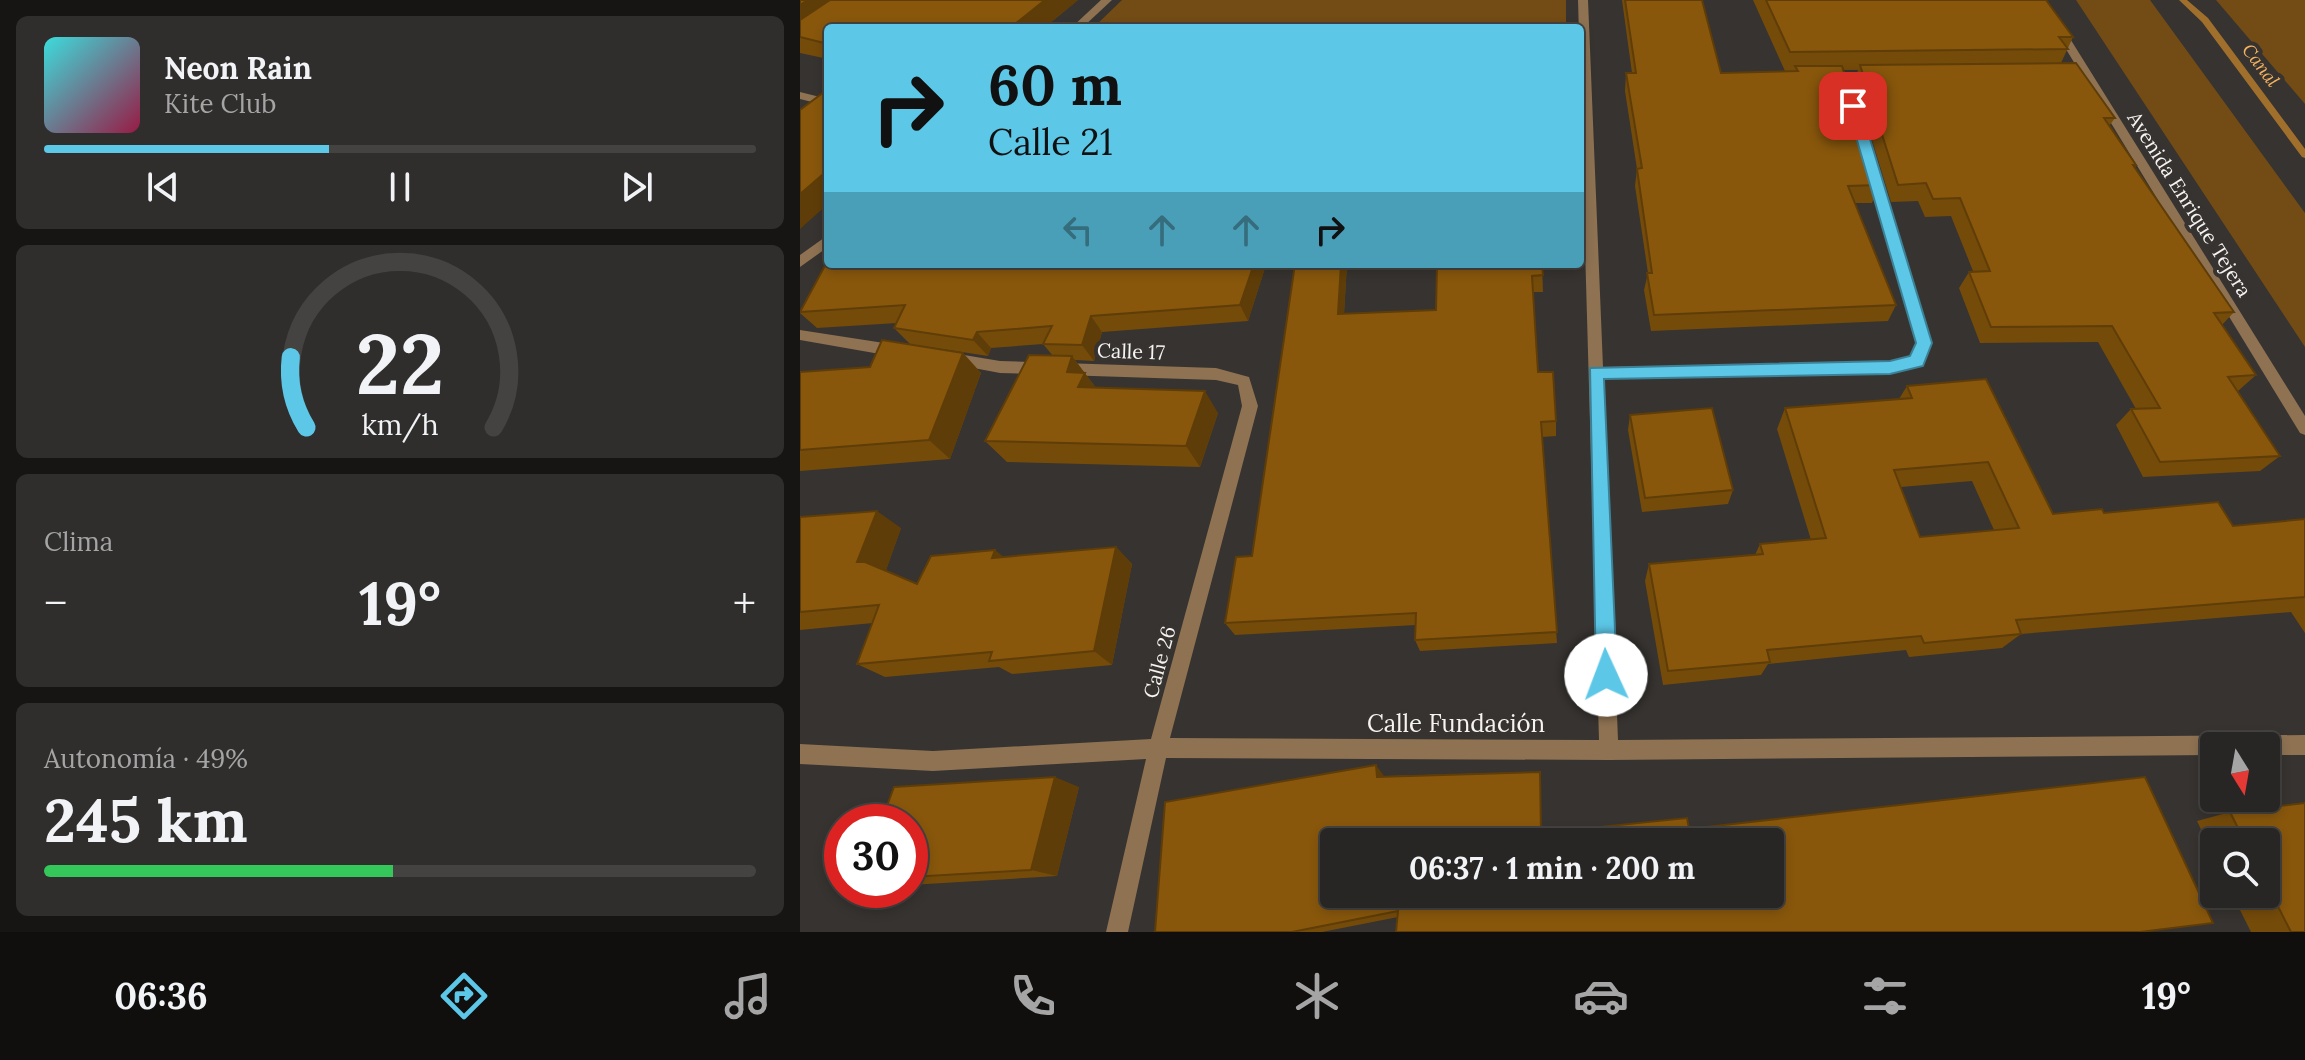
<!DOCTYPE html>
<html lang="es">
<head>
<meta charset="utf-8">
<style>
  body { margin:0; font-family:Lora,serif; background:#302e2c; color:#f1f3f6; height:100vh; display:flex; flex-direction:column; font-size:30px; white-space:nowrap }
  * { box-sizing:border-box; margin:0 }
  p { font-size:26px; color:#a5a5a6 }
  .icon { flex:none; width:44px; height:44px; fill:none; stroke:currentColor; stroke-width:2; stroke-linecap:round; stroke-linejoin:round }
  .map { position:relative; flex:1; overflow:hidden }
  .panel { display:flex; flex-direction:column; gap:16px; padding:16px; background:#161514; width:800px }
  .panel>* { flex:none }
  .guide { position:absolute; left:24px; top:24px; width:760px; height:244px; border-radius:8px; box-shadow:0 4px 12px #0003,0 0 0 2px #444341; background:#5cc7e7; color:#111; overflow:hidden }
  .needle { width:52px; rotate:169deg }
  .controls { position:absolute; left:1400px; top:732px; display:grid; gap:16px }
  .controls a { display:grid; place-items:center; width:80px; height:80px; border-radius:8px; background:#282624; box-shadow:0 4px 12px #0003,0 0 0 2px #444341; font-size:40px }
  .speed { position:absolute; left:24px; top:804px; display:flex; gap:16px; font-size:40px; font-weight:700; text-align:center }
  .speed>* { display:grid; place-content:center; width:104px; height:104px; border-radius:50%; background:#282624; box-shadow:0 4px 12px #0003,0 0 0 2px #444341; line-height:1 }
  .speed .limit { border:12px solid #d22; background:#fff; color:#111 }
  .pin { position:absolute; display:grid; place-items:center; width:68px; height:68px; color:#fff; margin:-34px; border-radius:16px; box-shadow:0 4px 12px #0006 }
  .me { position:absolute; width:88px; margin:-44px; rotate:358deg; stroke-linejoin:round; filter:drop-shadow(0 0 6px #0008) }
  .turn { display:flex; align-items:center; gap:28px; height:168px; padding:0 32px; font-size:36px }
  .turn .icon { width:104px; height:104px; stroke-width:2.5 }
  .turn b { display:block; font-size:56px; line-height:68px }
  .lanes { display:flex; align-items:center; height:76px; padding:0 32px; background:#0003; justify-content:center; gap:40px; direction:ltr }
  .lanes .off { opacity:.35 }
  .big { font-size:60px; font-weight:800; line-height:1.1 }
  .panel .widget { flex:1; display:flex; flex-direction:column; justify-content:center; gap:12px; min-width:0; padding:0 28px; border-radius:12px; background:#302e2c }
  .panel .dial { align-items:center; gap:0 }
  .dial svg { height:208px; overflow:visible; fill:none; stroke:#444341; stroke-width:7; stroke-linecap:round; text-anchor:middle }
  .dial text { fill:#f1f3f6; stroke:none }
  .song { display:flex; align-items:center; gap:24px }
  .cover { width:96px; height:96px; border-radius:12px; background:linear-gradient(135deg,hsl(180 70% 55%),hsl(340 70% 35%)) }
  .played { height:8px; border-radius:4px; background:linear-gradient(90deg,#5cc7e7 40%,#444341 40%) }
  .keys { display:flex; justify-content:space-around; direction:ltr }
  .heat { display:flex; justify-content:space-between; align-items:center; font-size:44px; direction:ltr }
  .charge { height:12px; border-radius:6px; background:linear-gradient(90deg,#34c759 49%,#444341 0) }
  .trip { position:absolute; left:520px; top:828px; width:464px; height:80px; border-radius:8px; background:#282624; box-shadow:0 4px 12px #0003,0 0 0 2px #444341; font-weight:800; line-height:80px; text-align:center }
  .tab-bar { display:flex; height:128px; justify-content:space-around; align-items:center; background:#100f0e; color:#a5a5a6 }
  .tab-bar .icon { width:56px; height:56px }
  .tab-bar .on { color:#5cc7e7 }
  .tab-bar b { font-size:36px; color:#f1f3f6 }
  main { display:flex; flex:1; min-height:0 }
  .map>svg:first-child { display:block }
</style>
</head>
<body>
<main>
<section class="panel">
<div class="widget">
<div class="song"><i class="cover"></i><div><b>Neon Rain</b><p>Kite Club</p></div></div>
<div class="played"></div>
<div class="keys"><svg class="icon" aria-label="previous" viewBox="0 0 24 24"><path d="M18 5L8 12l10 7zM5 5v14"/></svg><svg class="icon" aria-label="pause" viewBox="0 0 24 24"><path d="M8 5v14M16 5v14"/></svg><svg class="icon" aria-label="next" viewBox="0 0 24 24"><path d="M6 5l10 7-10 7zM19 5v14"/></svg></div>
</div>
<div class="widget dial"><svg viewBox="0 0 100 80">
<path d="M14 69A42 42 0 1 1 86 69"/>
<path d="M14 69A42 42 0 0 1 8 42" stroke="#5cc7e7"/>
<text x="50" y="56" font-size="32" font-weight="700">22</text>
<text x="50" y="72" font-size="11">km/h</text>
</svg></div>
<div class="widget"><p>Clima</p>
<div class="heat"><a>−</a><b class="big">19°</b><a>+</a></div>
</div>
<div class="widget"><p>Autonomía · 49%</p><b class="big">245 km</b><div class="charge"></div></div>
</section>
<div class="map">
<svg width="1505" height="932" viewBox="0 0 1505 932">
  <rect width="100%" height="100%" fill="#363330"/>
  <path fill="#724b15" d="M322 0H766V28H293Z
    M1276 0H1350L1505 213V347Z
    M1416 0H1505V104Z"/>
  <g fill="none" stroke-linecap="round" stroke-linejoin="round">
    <path fill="#a16f2c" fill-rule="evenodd" d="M1379 0H1387L1408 18 1505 149V158L1502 157 1402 22Z"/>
    <path fill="#8e7252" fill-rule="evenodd" d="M301 0H312L282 28H271Z
      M778 0H788L803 367 1090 362 1111 357 1117 343 1066 170 1072 166 1078 170 1131 343 1122 365 1090 374 804 379 818 740 1505 735V755H1466V746H1414V755L809 760 366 758 328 932H306L346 759 133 771 0 764V744L133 751 351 739 442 406 438 385 416 380 200 373 147 363 145 359 147 355 152 353 200 361 416 368 449 377 458 406 370 738 799 740Z
      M1236 0H1246L1505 416V435L1500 433Z
      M1077 73 1083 76 1081 78 1024 80 1018 77 1024 74Z
      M0 92 28 99V106L0 99Z
      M28 235V247L0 267V255Z
      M0 330 97 345 104 351 97 357 0 340Z"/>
  </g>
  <path fill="#754b0a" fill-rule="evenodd" d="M0 0H278L244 28H28V59L0 53V37L12 40 0 37Z
    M822 0H902L921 73 985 71 953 0H1246L1273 37 1261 63 1315 118 1309 126 1336 165 1335 168 1434 312 1422 325 1456 375 1438 391 1480 456 1460 471 1343 477 1316 425 1331 409H1336L1298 342 1180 343 1159 288 1169 272 1173 271 1151 216 1125 217 1118 201 1091 202 1054 82 1058 70H1044L1079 185 1072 203H1055L1096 305 1088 321 851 331 844 290 848 273 835 186 837 169 825 91 826 73H832Z
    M259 264H464L465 268 448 321 302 332 294 361 275 360 296 388 418 413 400 467 207 462 185 441 253 356 243 344 191 348 188 356 116 345 163 353 181 373 150 459 0 471V372L70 367 110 344 94 328 97 323 17 328 0 313V311L232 266Z
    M495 264H547L544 314 636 310 742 264 743 292H733L738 372 756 421V436L742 437 757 643 620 651 615 640 616 625 435 635 425 623 452 556Z
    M1107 386 1253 514 1304 513 1433 526 1505 519V633L1491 612 1221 634 1202 648 1109 657 1106 650 968 664 961 675 863 685 845 581 849 564 955 555 960 544 1011 540 977 429 985 408 1099 399ZM1172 481 1194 530 1120 537 1101 487Z
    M830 415 933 490 928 504 842 512 828 430Z
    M0 517 101 528 86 570 117 584 203 557 316 547 332 564 312 665 212 674 199 667 85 677 57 664 73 623 0 630Z
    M740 772 598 917 522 932H355L584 776Z
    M279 787 257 876 110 885V822Z
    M1505 803V932H1451L1432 894H1466V842H1414V857L1397 821 1430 812Z"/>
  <path fill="#5f3d08" d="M0 0H48L0 34Z
    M245 0H278L244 28H210Z
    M28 170V204L0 229V194Z
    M214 264H233L226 284 213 267Z
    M454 264H464L465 268 448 321 440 305Z
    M541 264H547L543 331 538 314Z
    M291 316 302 332 294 361 282 345Z
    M177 332 191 348 188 356 173 340Z
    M163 353 181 373 150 459 129 440Z
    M272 356 301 395 296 409 267 372Z
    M405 391 418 413 400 467 386 446Z
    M77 511 101 528 83 579 57 562Z
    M316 547 332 564 312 665 294 651Z
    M195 550 215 566 192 558Z
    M576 765 584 776 585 788 577 777Z
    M255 777 279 787 257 876 231 870Z"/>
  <path fill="#88570c" stroke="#5f3d08" stroke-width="2" fill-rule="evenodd" d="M0 0H8L0 5Z
    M30 0H245L210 28H28V44L0 37V20Z
    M825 0H902L921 73 998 71 995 66H1042L1079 185 1048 186 1096 305 854 315 847 273H852L837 169 842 168 826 73H836Z
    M966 0H1246L1273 37H1259L1268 49 990 52Z
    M1276 63 1315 118H1304L1336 165H1333L1434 312 1414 313 1456 375 1428 377 1480 456 1360 462 1331 409 1360 408 1312 326 1191 327 1169 272 1190 271 1160 198 1133 199 1126 183 1098 185 1060 65Z
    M28 89V170L0 194V110Z
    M28 260V264H214L213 267 259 264H454L440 305 291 316 282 345 243 344 252 326 177 332 173 340 94 328 105 305 0 312Z
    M495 264H541L538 314 636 310 637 264H742L743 275 732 276 738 372H753L756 421 741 422 757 632 615 640 616 613 425 623 436 557 452 556Z
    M82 340 163 353 129 440 0 450V372L70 367Z
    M229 355 272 356 267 372 285 373 278 387 405 391 386 446 185 441Z
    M1186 379 1253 514 1302 509 1304 513 1418 502 1433 526 1505 519V597L1216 620 1221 634 1124 643 1121 636 967 650 970 662 868 671 849 564 963 554 960 544 1026 538 985 408 1112 398 1107 386ZM1188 462 1219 528 1120 537 1094 470Z
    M912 408 933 490 845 498 830 415Z
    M77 511 57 562H65L117 584 131 556 195 550 192 558 316 547 294 651 189 661 192 652 57 664 79 605 0 612V517Z
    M576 765 577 777 740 772 741 833 887 818 889 829 1345 777 1413 923 1340 932H596L598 911 492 932H355L365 802ZM534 842H970V894H534Z
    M255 777 231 870 110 877V822H81L94 787Z
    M1505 803V932H1491L1466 883V842H1445L1430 812Z"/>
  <path fill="#5cc7e7" stroke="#3c8196" stroke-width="2" d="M1053 102 1060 106 1132 343 1123 366 1090 374 804 379 817 675 814 682 806 685 799 682 796 675 790 368 1090 361 1110 356 1116 343 1047 106Z"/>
  <g text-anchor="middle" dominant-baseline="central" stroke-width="8" stroke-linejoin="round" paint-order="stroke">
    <g font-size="18" font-style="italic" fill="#f6b35f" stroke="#363330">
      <text transform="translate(1461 65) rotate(53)">Canal</text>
    </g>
    <g font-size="20" fill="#f6f4f2" stroke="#363330">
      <text transform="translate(1390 204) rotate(58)">Avenida Enrique Tejera</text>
      <text transform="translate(331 351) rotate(2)">Calle 17</text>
      <text transform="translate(359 662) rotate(-75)">Calle 26</text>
    </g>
    <g font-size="24" fill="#f6f4f2" stroke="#363330">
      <text x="656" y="723">Calle Fundación</text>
    </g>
  </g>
</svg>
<div class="controls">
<a><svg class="needle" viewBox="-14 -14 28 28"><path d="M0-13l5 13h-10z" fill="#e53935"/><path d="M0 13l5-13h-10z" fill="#a5a5a6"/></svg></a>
<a><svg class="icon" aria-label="search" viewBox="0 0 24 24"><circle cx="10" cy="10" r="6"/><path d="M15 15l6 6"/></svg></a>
</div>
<div class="speed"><div class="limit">30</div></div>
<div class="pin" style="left:1053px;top:106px;background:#d93025"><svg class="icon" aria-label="arrive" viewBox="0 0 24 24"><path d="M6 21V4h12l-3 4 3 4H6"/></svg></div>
<svg class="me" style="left:806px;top:675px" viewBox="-20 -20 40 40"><circle r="19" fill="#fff"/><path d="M0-13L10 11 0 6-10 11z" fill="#5cc7e7"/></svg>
<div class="trip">06:37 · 1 min · 200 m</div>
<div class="guide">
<div class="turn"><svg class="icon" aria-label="right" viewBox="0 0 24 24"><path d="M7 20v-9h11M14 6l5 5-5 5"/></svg><div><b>60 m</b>Calle 21</div></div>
<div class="lanes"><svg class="icon off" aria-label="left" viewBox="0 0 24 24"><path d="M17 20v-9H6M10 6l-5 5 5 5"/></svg><svg class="icon off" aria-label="ahead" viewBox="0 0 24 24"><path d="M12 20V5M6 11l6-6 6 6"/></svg><svg class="icon off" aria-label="ahead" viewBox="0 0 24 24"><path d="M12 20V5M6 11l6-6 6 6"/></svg><svg class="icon" aria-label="right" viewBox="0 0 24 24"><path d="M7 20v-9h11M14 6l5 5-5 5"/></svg></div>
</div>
</div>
</main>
<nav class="tab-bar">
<b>06:36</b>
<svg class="icon on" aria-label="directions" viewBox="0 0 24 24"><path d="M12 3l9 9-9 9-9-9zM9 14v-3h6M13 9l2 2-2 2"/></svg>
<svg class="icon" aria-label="music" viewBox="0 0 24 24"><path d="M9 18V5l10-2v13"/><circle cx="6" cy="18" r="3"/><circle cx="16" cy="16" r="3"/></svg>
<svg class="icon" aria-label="phone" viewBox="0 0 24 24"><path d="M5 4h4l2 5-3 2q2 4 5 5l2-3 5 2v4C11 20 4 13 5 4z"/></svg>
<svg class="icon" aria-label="climate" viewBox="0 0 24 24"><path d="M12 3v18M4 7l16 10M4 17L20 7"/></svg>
<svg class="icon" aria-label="car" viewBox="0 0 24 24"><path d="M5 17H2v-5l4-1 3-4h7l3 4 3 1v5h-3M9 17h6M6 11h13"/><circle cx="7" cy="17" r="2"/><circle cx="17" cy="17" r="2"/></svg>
<svg class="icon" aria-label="filters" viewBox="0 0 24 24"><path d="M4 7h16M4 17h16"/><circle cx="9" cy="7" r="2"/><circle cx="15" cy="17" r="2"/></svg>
<b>19°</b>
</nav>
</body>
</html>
